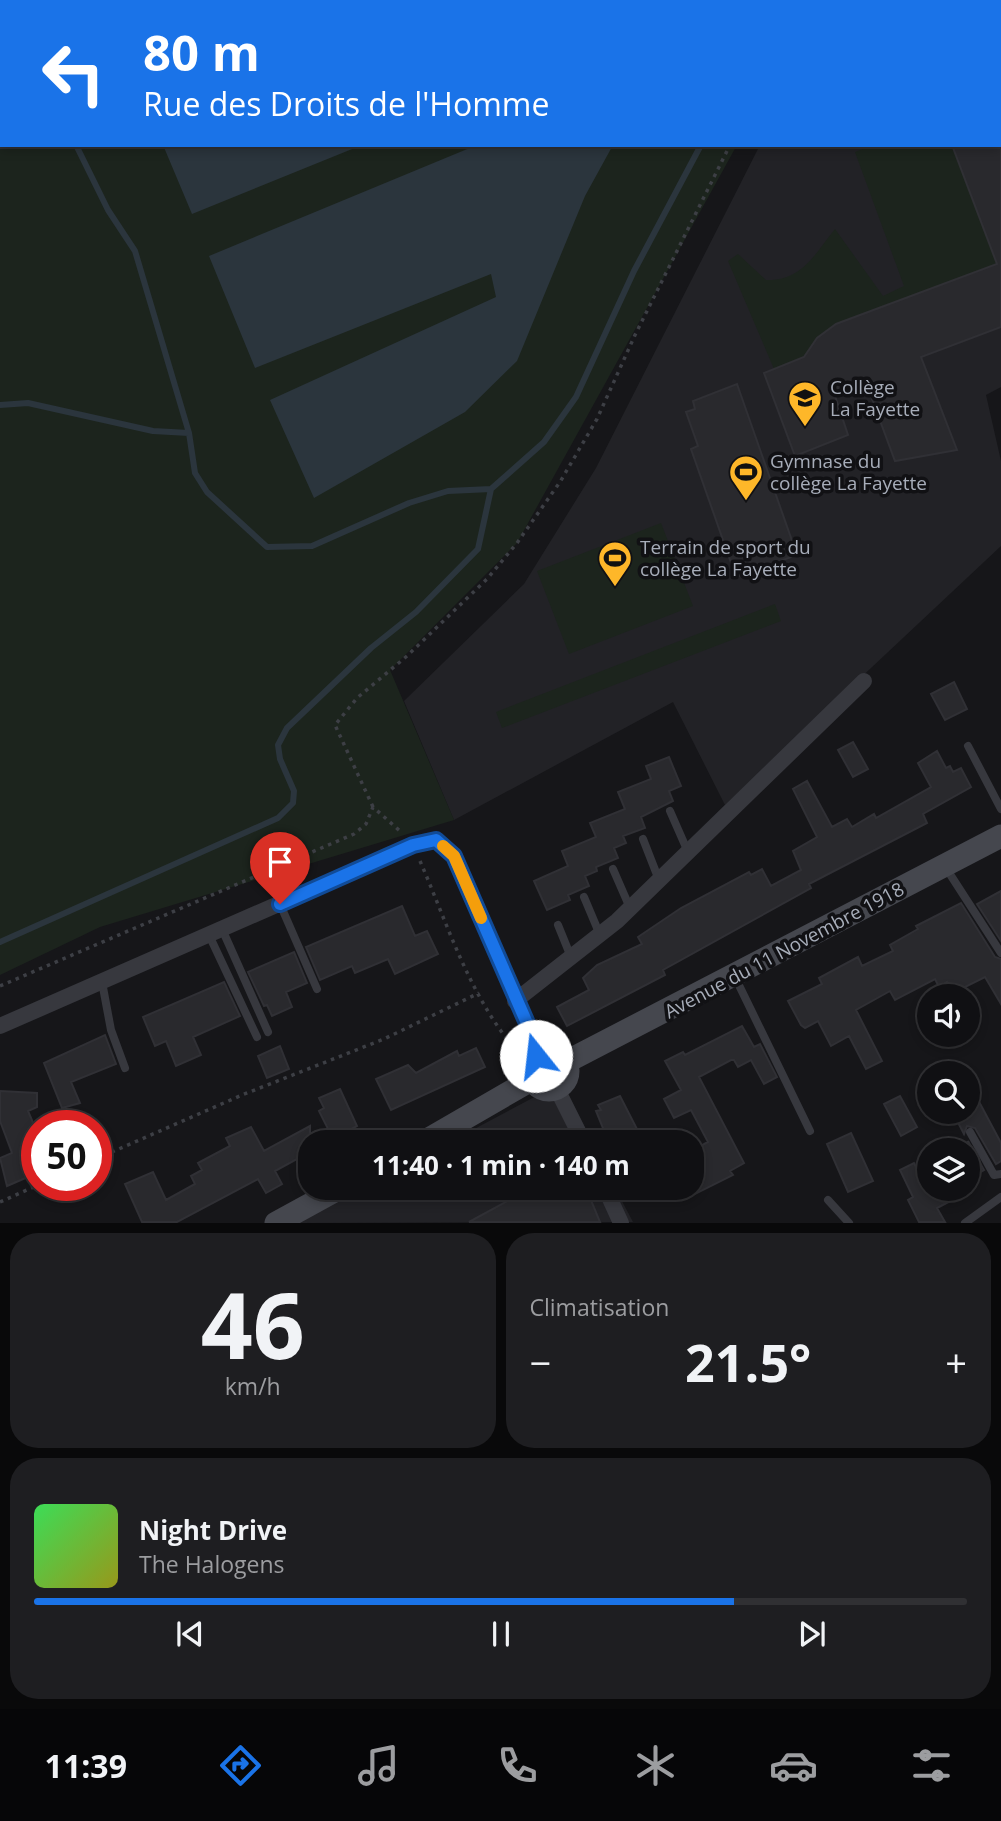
<!DOCTYPE html>
<html lang="fr">
<head>
<meta charset="utf-8">
<style>
  body { margin:0; font-family:"Open Sans",sans-serif; background:#1e1e21; color:#f1f3f6; height:100vh; display:flex; flex-direction:column; font-size:26px; white-space:nowrap }
  * { box-sizing:border-box; margin:0 }
  p { font-size:23px; color:#9c9da0 }
  .icon { flex:none; width:38px; height:38px; fill:none; stroke:currentColor; stroke-width:2; stroke-linecap:round; stroke-linejoin:round }
  .map { position:relative; height:1223px; overflow:hidden }
  .details { display:flex; flex-direction:column; gap:10px; padding:10px; background:#09090a; flex:1 }
  .details>* { flex:none }
  .top-card { position:absolute; left:0px; top:0px; width:1001px; height:147px; box-shadow:0 4px 10px #0003,0 0 0 2px #303033; background:#1a73e8; color:#fff; overflow:hidden }
  .tools { position:absolute; left:917px; top:984px; display:grid; gap:14px }
  .tools a { display:grid; place-items:center; width:63px; height:63px; border-radius:50%; background:#101013; box-shadow:0 4px 10px #0003,0 0 0 2px #303033; font-size:35px }
  .speed { position:absolute; left:21px; top:1110px; display:flex; gap:14px; font-size:35px; font-weight:700; text-align:center }
  .speed>* { display:grid; place-content:center; width:91px; height:91px; border-radius:50%; background:#101013; box-shadow:0 4px 10px #0003,0 0 0 2px #303033; line-height:1 }
  .speed .limit { border:10px solid #d22; background:#fff; color:#111 }
  .pin { position:absolute; display:grid; place-items:center; width:60px; height:60px; color:#fff; margin:-72px -30px; border-radius:50% 50% 50% 0; rotate:-45deg; box-shadow:0 0 7px #0007 }
  .pin .icon { rotate:45deg }
  .me { position:absolute; width:77px; margin:-38px; rotate:344deg; stroke-linejoin:round; filter:drop-shadow(0 0 5px #0008) }
  .turn { display:flex; align-items:center; gap:24px; height:147px; padding:0 28px; font-size:32px }
  .turn .icon { width:91px; height:91px; stroke-width:2.5 }
  .turn b { display:block; font-size:49px; line-height:60px }
  .big { font-size:52px; font-weight:700; line-height:1.1 }
  .details .tile { flex:1; display:flex; flex-direction:column; justify-content:center; gap:10px; min-width:0; padding:0 24px; border-radius:28px; background:#1e1e21 }
  .details .dial { align-items:center; gap:0 }
  .dial b { font-size:91px; line-height:1 }
  .song { display:flex; align-items:center; gap:21px }
  .cover { width:84px; height:84px; border-radius:10px; background:linear-gradient(135deg,hsl(130 70% 55%),hsl(60 70% 35%)) }
  .played { height:7px; border-radius:4px; background:linear-gradient(90deg,#1a73e8 75%,#303033 75%) }
  .keys { display:flex; justify-content:space-around; direction:ltr }
  .heat { display:flex; justify-content:space-between; align-items:center; font-size:38px; direction:ltr }
  .details .tiles { flex:1; display:grid; gap:10px; grid-template-columns:1fr 1fr }
  .tile:last-child { grid-column:span 2 }
  .trip { position:absolute; left:298px; top:1130px; width:406px; height:70px; border-radius:28px; background:#101013; box-shadow:0 4px 10px #0003,0 0 0 2px #303033; font-weight:700; line-height:70px; text-align:center }
  .menu { display:flex; height:112px; justify-content:space-around; align-items:center; background:#060608; color:#9c9da0 }
  .menu .icon { width:49px; height:49px }
  .menu .on { color:#1a73e8 }
  .menu b { font-size:32px; color:#f1f3f6 }
  .map>svg:first-child { display:block }
</style>
</head>
<body>
<div class="map">
<svg width="1001" height="1223" viewBox="0 0 1001 1223">
  <rect width="100%" height="100%" fill="#161619"/>
  <path fill="#222226" d="M855 0H1001V387L986 395 1001 461V546L725 805 673 702 454 820 404 701 524 584 596 468 760 145H999V2Z
    M559 1084 590 1143H448Z
    M362 1188H615L633 1222 297 1223Z"/>
  <path fill="#1c241d" d="M0 0H816L2 2V145H737L517 543 390 670 454 820 100 927 0 975Z
    M873 145H952L997 264 836 324 817 338 804 357 774 369 728 261 738 254 766 280C802 281 814 255 835 229L883 296 904 286 855 152Z
    M661 523 693 606 569 654 537 571Z
    M775 604 781 621 502 728 496 712Z"/>
  <path fill="#2b353d" d="M163 145H362L192 214Z
    M477 145H613L585 196 517 361 465 412 314 498 270 400 496 297 491 274 255 368 209 256Z"/>
  <g fill="none" stroke-linecap="round" stroke-linejoin="round">
    <path stroke="#2b353d" stroke-width="6" d="M783 2 784 0
      M76 145 108 210 135 251 189 433 195 473 207 492 267 547 312 546 409 503 448 491 491 489
      M0 405 28 403 153 431 189 433
      M0 942 278 818 293 803 294 791 280 759 278 745 287 728 371 648 416 612 478 549 491 489 544 442 576 397 634 271 701 145"/>
    <path stroke="#2b353d" stroke-width="21" d="M399 2 405 0
      M0 15H2"/>
  </g>
  <path fill="#29292d" stroke="#303035" stroke-width="2" d="M952 145H1001V327L921 357 957 450 895 461 865 380 834 393 848 435 795 456 764 373 804 357 817 338 836 324 997 264Z
    M737 384 797 555 736 577 691 449 698 446 686 412 695 409 693 401Z
    M954 682 967 709 945 720 931 694Z
    M853 742 868 769 853 777 838 750Z
    M937 751 946 768 950 766 953 772 961 768 971 787 923 814 927 823 809 884 811 888 663 970 665 975 567 1026 557 1007 589 990 583 978 597 965 642 944 638 937 681 908 749 872 751 875 762 869 771 886 801 870 793 851 817 837 793 789 807 781 832 827 847 819 852 827 874 814 876 818 931 787 918 763Z
    M669 757 681 786 669 791 673 801 641 817 645 828 623 836 626 843 614 848 618 858 596 867 597 871 585 876 589 886 568 895 570 900 547 910 534 881 568 866 562 851 596 837 590 823 625 809 618 792 651 779 646 766Z
    M1001 891V941L977 904Z
    M961 903 995 957 1001 959V1004L985 977 953 993 947 982 939 987 935 979 895 1000 890 991 856 1010 882 1061 866 1069 849 1036 831 1046 818 1021 805 1028 801 1025 788 1001 822 984 819 978 858 957 862 966 893 951 890 945 918 929 916 926Z
    M402 906 415 936 427 931 438 954 395 974 388 959 355 973 352 966 320 980 306 947Z
    M294 952 307 983 286 992 292 1007 272 1016 267 1005 264 1006 248 972Z
    M224 982 240 1016 193 1037 201 1055 176 1066 166 1041 155 1046 143 1017Z
    M742 1026 754 1047 760 1044 777 1077 764 1084 751 1060 738 1067 734 1060H731L699 1077 744 1163 730 1171 733 1175 691 1196V1151L708 1142 691 1110 674 1118 664 1099 681 1090 665 1061 683 1052 685 1055Z
    M105 1035 116 1064 71 1082 80 1103 62 1108 44 1063Z
    M280 1046 289 1069 267 1078 258 1056Z
    M476 1048 485 1067 391 1110 376 1079 408 1065 416 1073 457 1051 459 1056Z
    M968 1081 1001 1143V1161L996 1164 975 1128 967 1126 964 1134 952 1111H968Z
    M340 1089 357 1126 333 1139 319 1111 324 1108 319 1098Z
    M0 1091 37 1093V1107L28 1111 37 1132V1173L7 1186 0 1158 12 1153 0 1121Z
    M620 1096 640 1135 620 1143H609L596 1111 601 1110 598 1105Z
    M900 1096 917 1127 901 1136 884 1104Z
    M310 1126V1152L275 1171 282 1184 266 1193 258 1179 177 1222H142L125 1184 153 1172 166 1200 195 1184 191 1176 202 1170 198 1163 230 1146 226 1138 251 1127 264 1151Z
    M851 1133 873 1181 848 1192 827 1144Z
    M968 1141 984 1170 968 1179Z
    M929 1160V1188H975L937 1208 945 1222H919L908 1200 913 1197 900 1170 914 1163 916 1167Z
    M531 1188H586L600 1222H469Z"/>
  <g fill="none" stroke-linecap="round" stroke-linejoin="round">
    <path stroke="#3d3f45" stroke-width="3.5" stroke-dasharray="3.5 5" stroke-linecap="butt" d="M822 2 824 0
      M373 807 335 725 357 698 407 656 487 579 517 543 560 482 597 419 635 335 730 145
      M420 861C448 925 472 1004 521 1055
      M0 986 354 834 366 824 373 807 401 832
      M96 1159 242 1095 384 1039 479 993
      M0 1202 38 1185"/>
    <path stroke="#37383e" stroke-width="8" d="M968 746 1001 809
      M670 811 688 852
      M643 839 659 880
      M946 868 1001 953
      M613 869 630 908
      M584 897 600 935
      M280 904 317 989
      M558 925 571 957
      M222 929 268 1032
      M209 935 257 1037
      M735 977 810 1131
      M102 982 111 1030 125 1068
      M970 1132 994 1175 1001 1174
      M828 1200 849 1223
      M965 1223 1001 1197"/>
    <path stroke="#37383e" stroke-width="16" d="M515 1001 617 921 864 681
      M0 1026 413 845 436 840 454 856 540 1053
      M557 1089 584 1143
      M605 1188 621 1223"/>
    <path stroke="#45474e" stroke-width="23" d="M530 1071a19 19 0 1 1 38 0a19 19 0 1 1-38 0Z
      M566 1062 1001 836
      M422 1143 531 1080
      M276 1223 340 1188"/>
  </g>
  <g fill="none" stroke-linecap="round" stroke-linejoin="round">
    <g stroke="#114b97" stroke-width="18">
      <path id="route" d="M280 904 413 845 436 840 454 856 540 1053 536 1056"/>
    </g>
    <use href="#route" stroke="#1a73e8" stroke-width="12"/>
    <path stroke="#f59e0b" stroke-width="12" d="M443 846 454 856 481 918"/>
  </g>
  <defs>
    <g id="school-pin" transform="scale(1.75)"><path d="M0 17L-7.5 6A9.5 9.5 0 1 1 7.5 6Z" fill="#feb729" stroke="#111114"/><path d="M0-5L7-2L0 1L-7-2ZM-4 1L0 2.5L4 1V4Q0 6-4 4Z" fill="#111"/></g>
    <g id="stadium-pin" transform="scale(1.75)"><path d="M0 17L-7.5 6A9.5 9.5 0 1 1 7.5 6Z" fill="#feb729" stroke="#111114"/><path d="M0-5a6.5 5 0 1 0 0 10a6.5 5 0 1 0 0-10ZM-3.5-1.8h7v3.6h-7Z" fill="#111"/></g>
  </defs>
  <g fill-rule="evenodd">
    <use href="#school-pin" x="805" y="398"/>
    <use href="#stadium-pin" x="746" y="472"/>
    <use href="#stadium-pin" x="615" y="558"/>
  </g>
  <g text-anchor="middle" dominant-baseline="central" stroke-width="7" stroke-linejoin="round" paint-order="stroke">
    <g font-size="19" fill="#a7adb9" stroke="#111114" text-anchor="start">
      <text x="830" y="387">Collège<tspan x="830" dy="22">La Fayette</tspan></text>
      <text x="770" y="461">Gymnase du<tspan x="770" dy="22">collège La Fayette</tspan></text>
      <text x="640" y="547">Terrain de sport du<tspan x="640" dy="22">collège La Fayette</tspan></text>
    </g>
    <g font-size="19" fill="#a7adb9" stroke="#111114">
      <text transform="translate(784 950) rotate(-28)">Avenue du 11 Novembre 1918</text>
    </g>
  </g>
</svg>
<div class="tools">
<a><svg class="icon" aria-label="sound" viewBox="0 0 24 24"><path d="M4 9h4l5-4v14l-5-4H4zM17 9q2 3 0 6"/></svg></a>
<a><svg class="icon" aria-label="search" viewBox="0 0 24 24"><circle cx="10" cy="10" r="6"/><path d="M15 15l6 6"/></svg></a>
<a><svg class="icon" aria-label="layers" viewBox="0 0 24 24"><path d="M12 4l9 5-9 5-9-5zM3 14l9 5 9-5"/></svg></a>
</div>
<div class="speed"><div class="limit">50</div></div>
<div class="pin" style="left:280px;top:904px;background:#d93025"><svg class="icon" aria-label="arrive" viewBox="0 0 24 24"><path d="M6 21V4h12l-3 4 3 4H6"/></svg></div>
<svg class="me" style="left:536px;top:1056px" viewBox="-20 -20 40 40"><circle r="19" fill="#fff"/><path d="M0-13L10 11 0 6-10 11z" fill="#1a73e8"/></svg>
<div class="trip">11:40 · 1 min · 140 m</div>
<div class="top-card">
<div class="turn"><svg class="icon" aria-label="left" viewBox="0 0 24 24"><path d="M17 20v-9H6M10 6l-5 5 5 5"/></svg><div><b>80 m</b>Rue des Droits de l'Homme</div></div>
</div>
</div>
<section class="details">
<div class="tiles">
<div class="tile dial"><b>46</b><p>km/h</p></div>
<div class="tile"><p>Climatisation</p>
<div class="heat"><a>−</a><b class="big">21.5°</b><a>+</a></div>
</div>
<div class="tile">
<div class="song"><i class="cover"></i><div><b>Night Drive</b><p>The Halogens</p></div></div>
<div class="played"></div>
<div class="keys"><svg class="icon" aria-label="previous" viewBox="0 0 24 24"><path d="M18 5L8 12l10 7zM5 5v14"/></svg><svg class="icon" aria-label="pause" viewBox="0 0 24 24"><path d="M8 5v14M16 5v14"/></svg><svg class="icon" aria-label="next" viewBox="0 0 24 24"><path d="M6 5l10 7-10 7zM19 5v14"/></svg></div>
</div>
</div>
</section>
<nav class="menu">
<b>11:39</b>
<svg class="icon on" aria-label="directions" viewBox="0 0 24 24"><path d="M12 3l9 9-9 9-9-9zM9 14v-3h6M13 9l2 2-2 2"/></svg>
<svg class="icon" aria-label="music" viewBox="0 0 24 24"><path d="M9 18V5l10-2v13"/><circle cx="6" cy="18" r="3"/><circle cx="16" cy="16" r="3"/></svg>
<svg class="icon" aria-label="phone" viewBox="0 0 24 24"><path d="M5 4h4l2 5-3 2q2 4 5 5l2-3 5 2v4C11 20 4 13 5 4z"/></svg>
<svg class="icon" aria-label="climate" viewBox="0 0 24 24"><path d="M12 3v18M4 7l16 10M4 17L20 7"/></svg>
<svg class="icon" aria-label="car" viewBox="0 0 24 24"><path d="M5 17H2v-5l4-1 3-4h7l3 4 3 1v5h-3M9 17h6M6 11h13"/><circle cx="7" cy="17" r="2"/><circle cx="17" cy="17" r="2"/></svg>
<svg class="icon" aria-label="filters" viewBox="0 0 24 24"><path d="M4 7h16M4 17h16"/><circle cx="9" cy="7" r="2"/><circle cx="15" cy="17" r="2"/></svg>
</nav>
</body>
</html>
